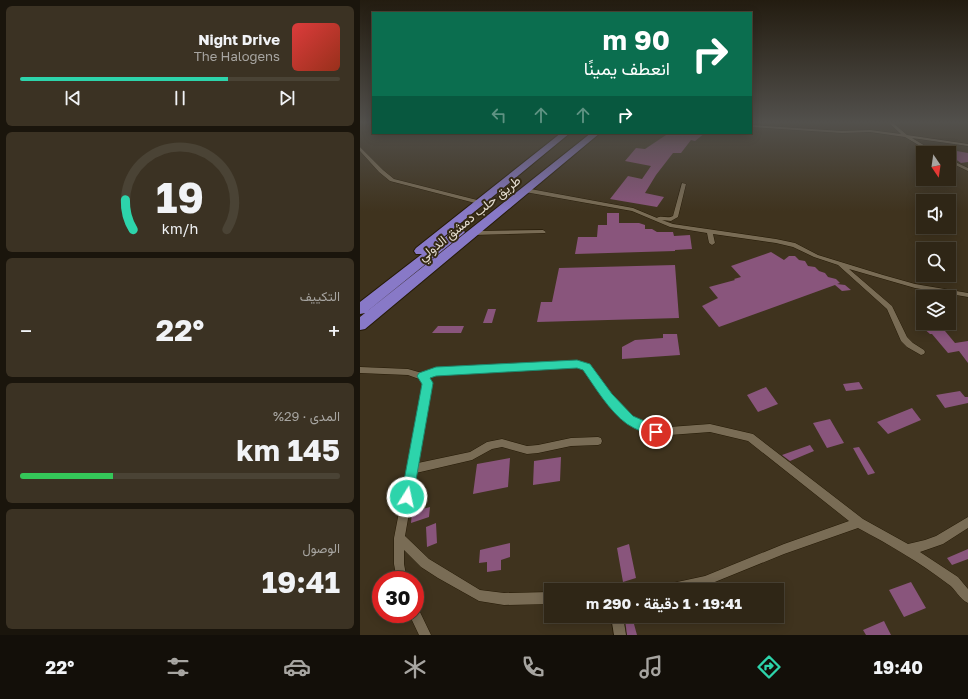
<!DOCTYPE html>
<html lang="ar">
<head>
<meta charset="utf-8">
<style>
  body { margin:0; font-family:"Golos Text",Vazirmatn,sans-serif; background:#3b3223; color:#f1f3f6; direction:rtl; height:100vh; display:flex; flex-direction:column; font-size:15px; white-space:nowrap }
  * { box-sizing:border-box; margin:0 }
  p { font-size:13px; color:#a7a5a1 }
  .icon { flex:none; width:22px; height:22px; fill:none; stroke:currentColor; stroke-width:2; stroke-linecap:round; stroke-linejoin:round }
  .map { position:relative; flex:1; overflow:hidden; direction:ltr }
  .sheet { display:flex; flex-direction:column; gap:6px; padding:6px; background:#1a150c; width:360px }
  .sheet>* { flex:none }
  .guide { position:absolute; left:12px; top:12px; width:380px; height:122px; border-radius:0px; box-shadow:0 2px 10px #0003,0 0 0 1px #4a4335; direction:rtl; background:#0b6e4f; color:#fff; overflow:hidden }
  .needle { width:26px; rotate:167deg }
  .buttons { position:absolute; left:556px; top:146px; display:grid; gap:8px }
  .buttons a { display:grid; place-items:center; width:40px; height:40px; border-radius:0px; background:#2f2616; box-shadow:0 2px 10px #0003,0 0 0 1px #4a4335; font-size:20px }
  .speed { position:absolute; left:12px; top:571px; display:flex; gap:8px; font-size:20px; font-weight:700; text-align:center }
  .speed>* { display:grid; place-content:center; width:52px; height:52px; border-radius:50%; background:#2f2616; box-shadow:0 2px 10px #0003,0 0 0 1px #4a4335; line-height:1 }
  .speed .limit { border:6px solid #d22; background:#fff; color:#111 }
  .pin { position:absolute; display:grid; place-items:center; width:34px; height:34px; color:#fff; margin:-17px; border:2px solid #fff; border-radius:50%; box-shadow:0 1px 4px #0007 }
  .me { position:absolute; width:44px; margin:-22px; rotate:10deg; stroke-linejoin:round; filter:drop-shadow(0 0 3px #0008) }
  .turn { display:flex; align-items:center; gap:14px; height:84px; padding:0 16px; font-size:18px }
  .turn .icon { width:52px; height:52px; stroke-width:2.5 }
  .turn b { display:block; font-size:28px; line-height:34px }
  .lanes { display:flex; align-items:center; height:38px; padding:0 16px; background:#0003; justify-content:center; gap:20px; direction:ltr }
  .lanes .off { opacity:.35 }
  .big { font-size:30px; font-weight:700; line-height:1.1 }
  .sheet .tile { flex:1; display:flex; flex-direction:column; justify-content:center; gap:6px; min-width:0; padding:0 14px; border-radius:6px; background:#3b3223 }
  .sheet .dial { align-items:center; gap:0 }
  .dial svg { height:104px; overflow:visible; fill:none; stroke:#4a4335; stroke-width:7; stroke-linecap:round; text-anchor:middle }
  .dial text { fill:#f1f3f6; stroke:none }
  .song { display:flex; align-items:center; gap:12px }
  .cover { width:48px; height:48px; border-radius:6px; background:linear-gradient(135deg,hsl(0 70% 55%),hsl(10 70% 35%)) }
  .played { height:4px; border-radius:2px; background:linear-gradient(90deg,#2dd4ab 65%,#4a4335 65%) }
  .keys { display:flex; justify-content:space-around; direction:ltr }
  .heat { display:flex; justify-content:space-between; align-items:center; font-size:22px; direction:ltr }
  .charge { height:6px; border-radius:3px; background:linear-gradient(90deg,#34c759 29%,#4a4335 0) }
  .trip { position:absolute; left:184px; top:583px; width:240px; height:40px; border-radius:0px; background:#2f2616; box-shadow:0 2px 10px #0003,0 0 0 1px #4a4335; font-weight:700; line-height:40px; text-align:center; direction:rtl }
  .dock { display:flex; height:64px; justify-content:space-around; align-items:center; background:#130f09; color:#a7a5a1 }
  .dock .icon { width:28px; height:28px }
  .dock .active { color:#2dd4ab }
  .dock b { font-size:18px; color:#f1f3f6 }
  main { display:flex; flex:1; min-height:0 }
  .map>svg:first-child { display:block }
</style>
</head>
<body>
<main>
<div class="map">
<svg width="608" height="635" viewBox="0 0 608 635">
  <rect width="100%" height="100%" fill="#3f331e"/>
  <path fill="#89557c" d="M309 133H345L335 141 331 140 321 153H313L296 175 285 193 304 197 297 207 250 199 268 176 282 179 291 166 265 161 276 148 285 149Z
    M591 150 608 153V162L601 163 591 156Z
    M247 213H259V223H279L285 225V229H292L297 232H313L314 236 330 235 332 249 315 250V251L215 254 218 237H237L238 225H247Z
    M411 252 424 260 429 256H435L439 260 445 261 448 266 455 267 459 271 465 273 468 277 476 279 480 283 477 284 485 285 491 290 482 291 475 285 359 327 342 306 358 298 349 287 375 280 374 279 381 277 371 266Z
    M315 265 319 318 177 322 181 302H192L199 268Z
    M128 309H136L132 323H123Z
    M579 323H590L596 329 585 331 595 343 608 341V363L599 351 588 353 572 334H570L562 327Z
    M78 326H104L101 333H72Z
    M303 334H317L320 355 262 359V347L275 340 303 338Z
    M499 382 503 389 486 391 483 384Z
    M406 387 418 404 398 412 387 395Z
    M600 391 605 397H608V403L585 408 576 395Z
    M552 408 561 420 528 434 517 422Z
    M470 419 484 443 467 448 453 423Z
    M450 445 454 451 430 461 422 455Z
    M499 447 515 473 508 475 493 448Z
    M201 457 200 481 173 485 174 461Z
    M150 458 148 487 113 494 117 464Z
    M70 507 69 517 51 523 52 512Z
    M76 523 77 543 67 547 66 527Z
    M150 543V557L141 560V570L127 572V562L119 563 120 550Z
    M269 544 276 578 263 582 257 548Z
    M608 549V559L592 565 587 558Z
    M551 582 566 608 544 617 529 590Z
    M277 616 278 623 274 624 277 635H267L265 619Z
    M524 621 531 635H506L503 630Z"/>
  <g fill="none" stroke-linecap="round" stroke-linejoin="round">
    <g stroke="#251a06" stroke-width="1">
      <path id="minor" d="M529 123H533L547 135 608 144V146L552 138 577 153H572L545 137 510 132 482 133 391 127V125L482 131 510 130 541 134Z
        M0 147 23 170 34 179 121 201 122 202 119 204 30 181 19 172 0 151Z
        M589 159 608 168V171L589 162Z
        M322 183 326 184 318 217 311 221 302 220 313 224 416 239 435 243 458 255 523 275 555 284 608 293V297L555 288 489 269 532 306 547 337 553 343 564 350 565 352 564 354 561 355 547 347 541 341 527 309 478 265 454 257 433 247 416 243 353 234 355 243 352 245 349 243 347 233 310 227 272 211 165 192 162 190 165 188 273 208 297 218C301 215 308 219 313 216Z
        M183 230 186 232 185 233 113 235 110 233 113 231Z
        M217 361 229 365 252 395 273 416 286 424 296 428 350 424 393 434 503 519 548 544 565 540 576 536 608 517V528L583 544 560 552 598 577 608 589V603C599 599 596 589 588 584 559 562 530 545 498 528L424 554 345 586 331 590H302L304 586 308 584 345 576 424 544 489 521 388 441 350 432 296 436 280 430 267 422 246 401 223 369 217 367 76 374 68 377 72 383 58 463 110 452 127 442 142 439 167 446 178 445 211 438 238 437 241 438 242 441 241 444 238 445 211 446 178 453 167 454 142 447 132 449 112 460 56 473 45 536 69 559 120 590 144 593 191 592V604L144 605 119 601 78 578 61 567 44 550V564L47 580H37L34 564V538L64 384 59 379 48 375 0 373V367L48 369 62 373 76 368Z
        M55 608 59 610 71 635H59L49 614H55Z
        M251 616H263L266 635H254Z"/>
    </g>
    <g stroke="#251a06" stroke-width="2">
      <path id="motorway" d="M201 133H210L74 245 95 230H103L105 232 103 234 5 313 0 314V302L62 254H56L54 251 56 248Z
        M231 133H240L5 329 0 330V317Z"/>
    </g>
    <use href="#minor" fill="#796c55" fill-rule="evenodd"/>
    <use href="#motorway" fill="#8879c7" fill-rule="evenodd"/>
  </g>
  <linearGradient id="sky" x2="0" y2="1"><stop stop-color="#231c10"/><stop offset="0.58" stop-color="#52504c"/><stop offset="1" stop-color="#52504c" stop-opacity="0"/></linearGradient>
  <rect width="608" height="211" fill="url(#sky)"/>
  <path fill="#2dd4ab" stroke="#1d8a6f" d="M217 360 230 364 252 394 273 416 300 428 301 432 300 436 296 437C286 433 276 430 267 424 249 411 235 387 223 370L217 368 76 376 70 378 73 383 53 497 51 501 47 503 42 501 41 497 62 384 57 376 59 373 76 367Z"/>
  <g text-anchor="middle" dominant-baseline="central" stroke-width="4" stroke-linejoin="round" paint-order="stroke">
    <g font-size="13" fill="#e6ded2" stroke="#342914">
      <text transform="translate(109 218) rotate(-39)">طريق حلب دمشق الدولي</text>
    </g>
  </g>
</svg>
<div class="buttons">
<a><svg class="needle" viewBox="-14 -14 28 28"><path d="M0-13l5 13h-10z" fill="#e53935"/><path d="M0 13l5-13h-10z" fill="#a7a5a1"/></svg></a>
<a><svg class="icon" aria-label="sound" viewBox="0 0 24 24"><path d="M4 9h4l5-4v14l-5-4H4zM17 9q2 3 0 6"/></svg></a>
<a><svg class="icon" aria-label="search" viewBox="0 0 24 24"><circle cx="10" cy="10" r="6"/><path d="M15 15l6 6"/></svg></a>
<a><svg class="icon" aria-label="layers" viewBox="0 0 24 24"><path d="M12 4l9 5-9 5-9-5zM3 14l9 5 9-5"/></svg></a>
</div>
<div class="speed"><div class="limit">30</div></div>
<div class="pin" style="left:296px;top:432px;background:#d93025"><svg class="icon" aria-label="arrive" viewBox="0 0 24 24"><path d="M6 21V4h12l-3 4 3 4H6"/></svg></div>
<svg class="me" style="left:47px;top:497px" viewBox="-20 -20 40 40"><circle r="17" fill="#2dd4ab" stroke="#fff" stroke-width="3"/><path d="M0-11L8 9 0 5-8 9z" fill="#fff"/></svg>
<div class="trip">19:41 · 1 دقيقة · 290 m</div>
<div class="guide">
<div class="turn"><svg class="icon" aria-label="right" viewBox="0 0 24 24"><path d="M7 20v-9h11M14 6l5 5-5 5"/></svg><div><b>90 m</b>انعطف يمينًا</div></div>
<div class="lanes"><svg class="icon off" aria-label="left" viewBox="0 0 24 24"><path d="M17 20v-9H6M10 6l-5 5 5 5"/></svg><svg class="icon off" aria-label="ahead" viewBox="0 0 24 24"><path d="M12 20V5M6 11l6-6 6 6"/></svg><svg class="icon off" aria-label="ahead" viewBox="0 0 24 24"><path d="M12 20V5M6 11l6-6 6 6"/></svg><svg class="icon" aria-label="right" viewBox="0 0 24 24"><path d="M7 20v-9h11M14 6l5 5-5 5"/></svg></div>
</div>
</div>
<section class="sheet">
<div class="tile">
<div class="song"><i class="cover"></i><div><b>Night Drive</b><p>The Halogens</p></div></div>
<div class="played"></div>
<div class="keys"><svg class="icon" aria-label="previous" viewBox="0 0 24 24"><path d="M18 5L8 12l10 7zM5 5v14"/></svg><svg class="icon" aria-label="pause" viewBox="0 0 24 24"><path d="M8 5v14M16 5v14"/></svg><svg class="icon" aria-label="next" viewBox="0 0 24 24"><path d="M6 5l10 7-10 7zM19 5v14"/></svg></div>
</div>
<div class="tile dial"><svg viewBox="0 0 100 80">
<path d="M14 69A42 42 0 1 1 86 69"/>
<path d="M14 69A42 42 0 0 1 8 46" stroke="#2dd4ab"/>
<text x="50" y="56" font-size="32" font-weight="700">19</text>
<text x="50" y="72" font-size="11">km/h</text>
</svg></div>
<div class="tile"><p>التكييف</p>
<div class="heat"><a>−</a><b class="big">22°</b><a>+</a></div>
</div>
<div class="tile"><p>المدى · 29%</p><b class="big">145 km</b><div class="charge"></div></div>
<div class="tile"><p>الوصول</p><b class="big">19:41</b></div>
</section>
</main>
<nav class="dock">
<b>19:40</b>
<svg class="icon active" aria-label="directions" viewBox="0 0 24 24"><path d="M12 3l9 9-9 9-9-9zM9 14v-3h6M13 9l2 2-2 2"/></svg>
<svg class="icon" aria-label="music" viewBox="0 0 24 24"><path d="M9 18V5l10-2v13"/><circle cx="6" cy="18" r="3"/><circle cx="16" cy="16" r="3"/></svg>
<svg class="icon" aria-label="phone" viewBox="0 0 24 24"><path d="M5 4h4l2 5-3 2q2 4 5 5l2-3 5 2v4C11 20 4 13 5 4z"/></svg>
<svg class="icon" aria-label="climate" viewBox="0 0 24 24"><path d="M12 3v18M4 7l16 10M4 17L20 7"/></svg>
<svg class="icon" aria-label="car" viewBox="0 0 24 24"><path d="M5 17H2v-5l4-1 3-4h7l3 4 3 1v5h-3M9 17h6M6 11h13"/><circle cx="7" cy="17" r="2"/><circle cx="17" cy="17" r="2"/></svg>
<svg class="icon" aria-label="filters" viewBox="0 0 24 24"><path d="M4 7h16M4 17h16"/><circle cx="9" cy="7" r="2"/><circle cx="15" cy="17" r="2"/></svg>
<b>22°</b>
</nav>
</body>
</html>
